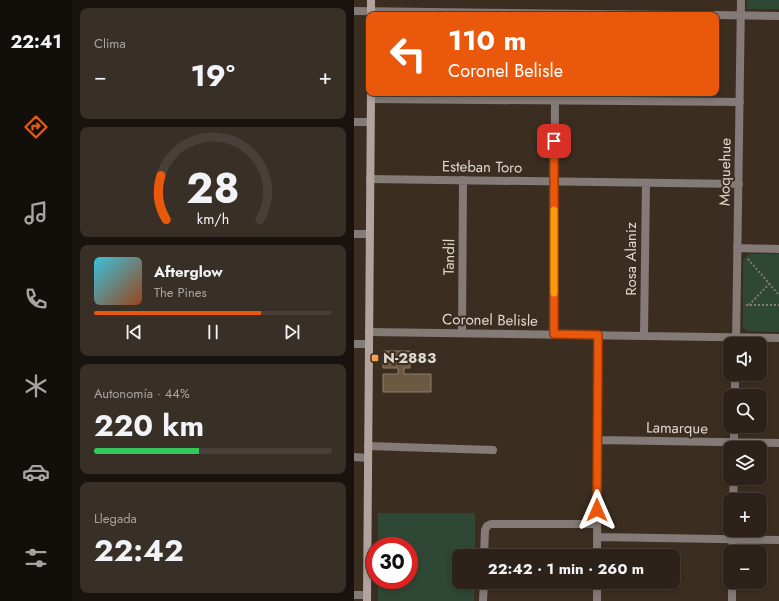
<!DOCTYPE html>
<html lang="es">
<head>
<meta charset="utf-8">
<style>
  body { margin:0; font-family:Jost,sans-serif; background:#382f26; color:#f1f3f6; height:100vh; display:flex; flex-direction:column; font-size:15px; white-space:nowrap }
  * { box-sizing:border-box; margin:0 }
  p { font-size:13px; color:#a6a4a2 }
  .icon { flex:none; width:22px; height:22px; fill:none; stroke:currentColor; stroke-width:2; stroke-linecap:round; stroke-linejoin:round }
  .map { position:relative; flex:1; overflow:hidden }
  .drawer { display:flex; flex-direction:column; gap:8px; padding:8px; background:#18130e; width:282px }
  .drawer>* { flex:none }
  .top-card { position:absolute; left:12px; top:12px; width:353px; height:84px; border-radius:8px; box-shadow:0 2px 6px #0003,0 0 0 1px #483f38; background:#ea580c; color:#fff; overflow:hidden }
  .tools { position:absolute; left:369px; top:337px; display:grid; gap:8px }
  .tools a { display:grid; place-items:center; width:44px; height:44px; border-radius:8px; background:#2c2219; box-shadow:0 2px 6px #0003,0 0 0 1px #483f38; font-size:20px }
  .speed { position:absolute; left:12px; top:537px; display:flex; gap:8px; font-size:20px; font-weight:700; text-align:center }
  .speed>* { display:grid; place-content:center; width:52px; height:52px; border-radius:50%; background:#2c2219; box-shadow:0 2px 6px #0003,0 0 0 1px #483f38; line-height:1 }
  .speed .limit { border:6px solid #d22; background:#fff; color:#111 }
  .pin { position:absolute; display:grid; place-items:center; width:34px; height:34px; color:#fff; margin:-17px; border-radius:8px; box-shadow:0 2px 6px #0006 }
  .me { position:absolute; width:44px; margin:-22px; rotate:0deg; stroke-linejoin:round; filter:drop-shadow(0 0 3px #0008) }
  .turn { display:flex; align-items:center; gap:14px; height:84px; padding:0 16px; font-size:18px }
  .turn .icon { width:52px; height:52px; stroke-width:2.5 }
  .turn b { display:block; font-size:28px; line-height:34px }
  .big { font-size:30px; font-weight:700; line-height:1.1 }
  .drawer .widget { flex:1; display:flex; flex-direction:column; justify-content:center; gap:6px; min-width:0; padding:0 14px; border-radius:8px; background:#382f26 }
  .drawer .dial { align-items:center; gap:0 }
  .dial svg { height:104px; overflow:visible; fill:none; stroke:#483f38; stroke-width:7; stroke-linecap:round; text-anchor:middle }
  .dial text { fill:#f1f3f6; stroke:none }
  .song { display:flex; align-items:center; gap:12px }
  .cover { width:48px; height:48px; border-radius:6px; background:linear-gradient(135deg,hsl(190 70% 55%),hsl(20 70% 35%)) }
  .played { height:4px; border-radius:2px; background:linear-gradient(90deg,#ea580c 70%,#483f38 70%) }
  .keys { display:flex; justify-content:space-around; direction:ltr }
  .heat { display:flex; justify-content:space-between; align-items:center; font-size:22px; direction:ltr }
  .charge { height:6px; border-radius:3px; background:linear-gradient(90deg,#34c759 44%,#483f38 0) }
  .trip { position:absolute; left:98px; top:549px; width:228px; height:40px; border-radius:8px; background:#2c2219; box-shadow:0 2px 6px #0003,0 0 0 1px #483f38; font-weight:700; line-height:40px; text-align:center }
  main { display:flex; flex:1; min-height:0 }
  .tabs { display:flex; flex-direction:column; width:72px; justify-content:space-around; align-items:center; background:#120e0a; color:#a6a4a2 }
  .tabs .icon { width:28px; height:28px }
  .tabs .selected { color:#ea580c }
  .tabs b { font-size:18px; color:#f1f3f6 }
  .map>svg:first-child { display:block }
</style>
</head>
<body>
<main>
<nav class="tabs">
<b>22:41</b>
<svg class="icon selected" aria-label="directions" viewBox="0 0 24 24"><path d="M12 3l9 9-9 9-9-9zM9 14v-3h6M13 9l2 2-2 2"/></svg>
<svg class="icon" aria-label="music" viewBox="0 0 24 24"><path d="M9 18V5l10-2v13"/><circle cx="6" cy="18" r="3"/><circle cx="16" cy="16" r="3"/></svg>
<svg class="icon" aria-label="phone" viewBox="0 0 24 24"><path d="M5 4h4l2 5-3 2q2 4 5 5l2-3 5 2v4C11 20 4 13 5 4z"/></svg>
<svg class="icon" aria-label="climate" viewBox="0 0 24 24"><path d="M12 3v18M4 7l16 10M4 17L20 7"/></svg>
<svg class="icon" aria-label="car" viewBox="0 0 24 24"><path d="M5 17H2v-5l4-1 3-4h7l3 4 3 1v5h-3M9 17h6M6 11h13"/><circle cx="7" cy="17" r="2"/><circle cx="17" cy="17" r="2"/></svg>
<svg class="icon" aria-label="filters" viewBox="0 0 24 24"><path d="M4 7h16M4 17h16"/><circle cx="9" cy="7" r="2"/><circle cx="15" cy="17" r="2"/></svg>
</nav>
<section class="drawer">
<div class="widget"><p>Clima</p>
<div class="heat"><a>−</a><b class="big">19°</b><a>+</a></div>
</div>
<div class="widget dial"><svg viewBox="0 0 100 80">
<path d="M14 69A42 42 0 1 1 86 69"/>
<path d="M14 69A42 42 0 0 1 10 35" stroke="#ea580c"/>
<text x="50" y="56" font-size="32" font-weight="700">28</text>
<text x="50" y="72" font-size="11">km/h</text>
</svg></div>
<div class="widget">
<div class="song"><i class="cover"></i><div><b>Afterglow</b><p>The Pines</p></div></div>
<div class="played"></div>
<div class="keys"><svg class="icon" aria-label="previous" viewBox="0 0 24 24"><path d="M18 5L8 12l10 7zM5 5v14"/></svg><svg class="icon" aria-label="pause" viewBox="0 0 24 24"><path d="M8 5v14M16 5v14"/></svg><svg class="icon" aria-label="next" viewBox="0 0 24 24"><path d="M6 5l10 7-10 7zM19 5v14"/></svg></div>
</div>
<div class="widget"><p>Autonomía · 44%</p><b class="big">220 km</b><div class="charge"></div></div>
<div class="widget"><p>Llegada</p><b class="big">22:42</b></div>
</section>
<div class="map">
<svg width="425" height="601" viewBox="0 0 425 601">
  <rect width="100%" height="100%" fill="#3b2e21"/>
  <path fill="#2f4735" d="M393 0H425V9H393Z
    M397 254H425V332L396 331H393L389 327V262L391 257Z
    M24 513H121V556H105V582H121L120 601H24V580H55V546H24Z"/>
  <path fill="#6d5841" stroke="#8e7f6f" d="M29 351H56V368H50V374H77V392H29V374H44V368H29Z"/>
  <g fill="none" stroke-linecap="round" stroke-linejoin="round">
    <path stroke="#857a6f" stroke-width="2" stroke-dasharray="2 2" stroke-linecap="butt" d="M394 259 425 295
      M392 305H425
      M395 305 415 284"/>
    <path stroke="#847a77" stroke-width="8" d="M17 99 386 102
      M0 122H16
      M16 179 385 184
      M0 234H16
      M383 248 425 249
      M15 332 425 338
      M108 333 109 180
      M200 335 201 93
      M290 336 292 183
      M0 344H15
      M382 344 387 0
      M381 396V374
      M244 440 425 443
      M14 446 139 450
      M380 447V426
      M0 457 14 458
      M379 500 380 478
      M243 537 425 540
      M378 552 379 530
      M130 556 131 530 133 526 137 524H243
      M243 556 244 335
      M0 595H13
      M129 601 130 582
      M243 601V582
      M378 601V582"/>
    <path stroke="#847a77" stroke-width="8" d="M0 11 322 15
      M362 15 425 16"/>
    <path stroke="#b3a39e" stroke-width="8" d="M17 15V0
      M13 601 17 93"/>
  </g>
  <g fill="none" stroke-linecap="round" stroke-linejoin="round">
    <g stroke="#983908" stroke-width="10">
      <path id="route" d="M200 141V334L244 335 243 510"/>
    </g>
    <use href="#route" stroke="#ea580c" stroke-width="7"/>
    <path stroke="#f59e0b" stroke-width="7" d="M200 293V210"/>
  </g>
  <rect fill="#fa9f4f" stroke="#3b2e21" stroke-width="1.5" x="17" y="354" width="8" height="8" rx="2"/>
  <g text-anchor="middle" dominant-baseline="central" stroke-width="4" stroke-linejoin="round" paint-order="stroke">
    <g font-size="15" fill="#dfd7ce" stroke="#3b2e21">
      <text transform="translate(128 167) rotate(1)">Esteban Toro</text>
      <text transform="translate(371 172) rotate(-89)">Moquehue</text>
      <text transform="translate(95 257) rotate(-89)">Tandil</text>
      <text transform="translate(277 259) rotate(-90)">Rosa Alaniz</text>
      <text transform="translate(136 320) rotate(1)">Coronel Belisle</text>
      <text transform="translate(323 428) rotate(1)">Lamarque</text>
    </g>
    <g font-size="15" font-weight="bold" fill="#dfd7ce" stroke="#3b2e21" text-anchor="start">
      <text x="29" y="358">N-2883</text>
    </g>
  </g>
</svg>
<div class="tools">
<a><svg class="icon" aria-label="sound" viewBox="0 0 24 24"><path d="M4 9h4l5-4v14l-5-4H4zM17 9q2 3 0 6"/></svg></a>
<a><svg class="icon" aria-label="search" viewBox="0 0 24 24"><circle cx="10" cy="10" r="6"/><path d="M15 15l6 6"/></svg></a>
<a><svg class="icon" aria-label="layers" viewBox="0 0 24 24"><path d="M12 4l9 5-9 5-9-5zM3 14l9 5 9-5"/></svg></a>
<a>+</a>
<a>−</a>
</div>
<div class="speed"><div class="limit">30</div></div>
<div class="pin" style="left:200px;top:141px;background:#d93025"><svg class="icon" aria-label="arrive" viewBox="0 0 24 24"><path d="M6 21V4h12l-3 4 3 4H6"/></svg></div>
<svg class="me" style="left:243px;top:510px" viewBox="-20 -20 40 40"><path d="M0-17L14 15 0 8-14 15z" fill="#ea580c" stroke="#fff" stroke-width="4"/></svg>
<div class="trip">22:42 · 1 min · 260 m</div>
<div class="top-card">
<div class="turn"><svg class="icon" aria-label="left" viewBox="0 0 24 24"><path d="M17 20v-9H6M10 6l-5 5 5 5"/></svg><div><b>110 m</b>Coronel Belisle</div></div>
</div>
</div>
</main>
</body>
</html>
